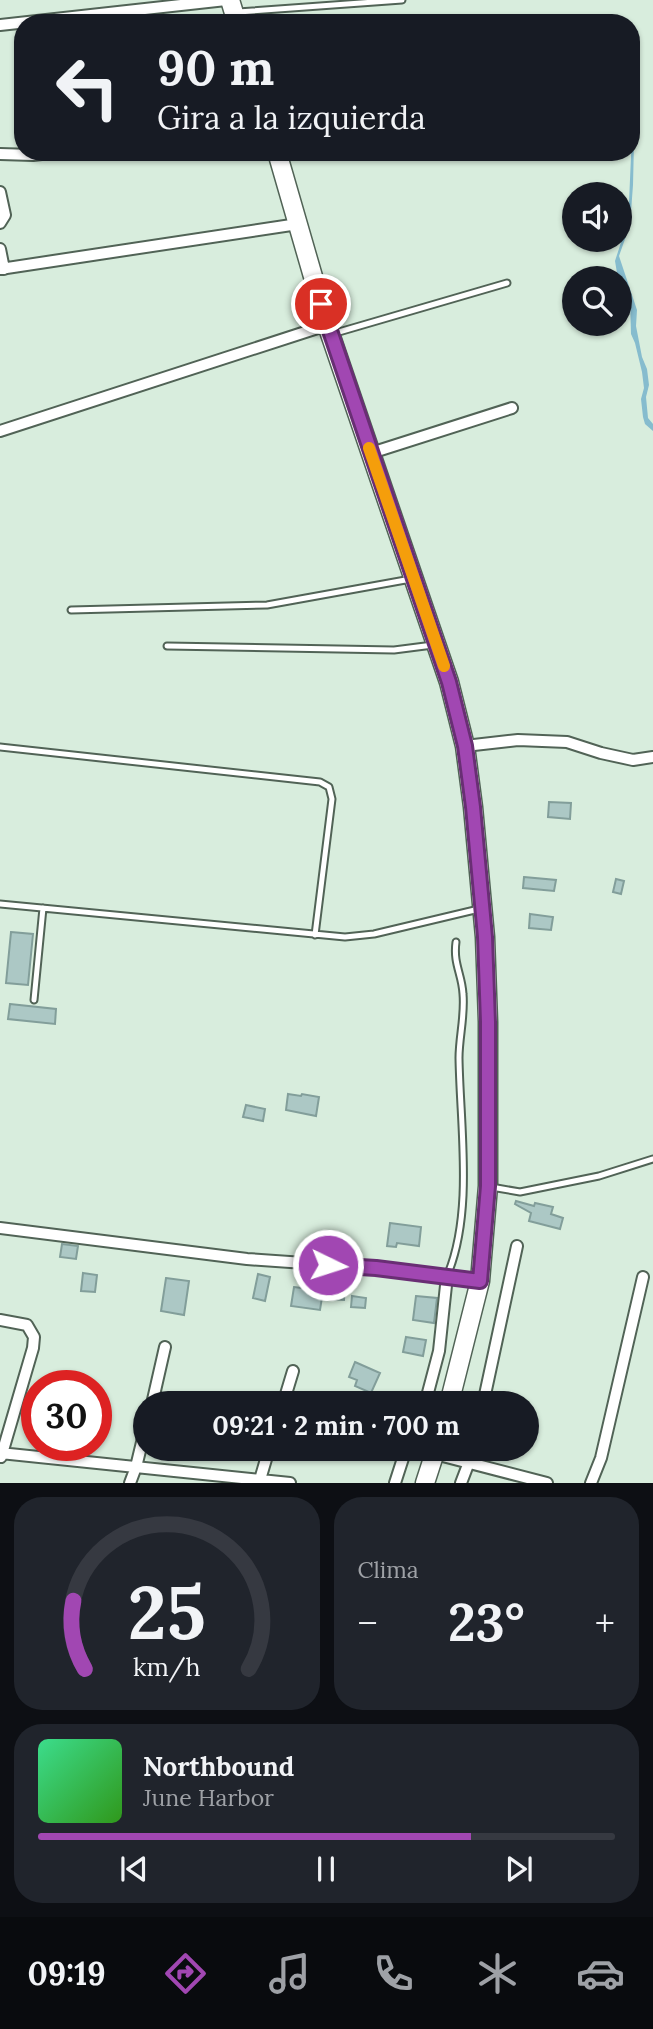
<!DOCTYPE html>
<html lang="es">
<head>
<meta charset="utf-8">
<style>
  body { margin:0; font-family:Lora,serif; background:#20242c; color:#f1f3f6; height:100vh; display:flex; flex-direction:column; font-size:26px; white-space:nowrap }
  * { box-sizing:border-box; margin:0 }
  p { font-size:23px; color:#9ea1a6 }
  .icon { flex:none; width:38px; height:38px; fill:none; stroke:currentColor; stroke-width:2; stroke-linecap:round; stroke-linejoin:round }
  .map { position:relative; height:1483px; overflow:hidden }
  .sheet { display:flex; flex-direction:column; gap:14px; padding:14px; background:#0d0f14; flex:1 }
  .sheet>* { flex:none }
  .top-card { position:absolute; left:14px; top:14px; width:626px; height:147px; border-radius:28px; box-shadow:0 2px 5px #0004; background:#171b24; color:#f1f3f6; overflow:hidden }
  .tools { position:absolute; left:562px; top:182px; display:grid; gap:14px }
  .tools a { display:grid; place-items:center; width:70px; height:70px; border-radius:50%; background:#171b24; box-shadow:0 2px 5px #0004; font-size:35px }
  .speed { position:absolute; left:21px; top:1370px; display:flex; gap:14px; font-size:35px; font-weight:700; text-align:center }
  .speed>* { display:grid; place-content:center; width:91px; height:91px; border-radius:50%; background:#171b24; box-shadow:0 2px 5px #0004; line-height:1 }
  .speed .limit { border:10px solid #d22; background:#fff; color:#111 }
  .pin { position:absolute; display:grid; place-items:center; width:60px; height:60px; color:#fff; margin:-30px; border:4px solid #fff; border-radius:50%; box-shadow:0 2px 7px #0007 }
  .me { position:absolute; width:77px; margin:-38px; rotate:94deg; stroke-linejoin:round; filter:drop-shadow(0 0 5px #0008) }
  .turn { display:flex; align-items:center; gap:24px; height:147px; padding:0 28px; font-size:32px }
  .turn .icon { width:91px; height:91px; stroke-width:2.5 }
  .turn b { display:block; font-size:49px; line-height:60px }
  .big { font-size:52px; font-weight:800; line-height:1.1 }
  .sheet .tile { flex:1; display:flex; flex-direction:column; justify-content:center; gap:10px; min-width:0; padding:0 24px; border-radius:28px; background:#20242c }
  .sheet .dial { align-items:center; gap:0 }
  .dial svg { height:182px; overflow:visible; fill:none; stroke:#363941; stroke-width:7; stroke-linecap:round; text-anchor:middle }
  .dial text { fill:#f1f3f6; stroke:none }
  .song { display:flex; align-items:center; gap:21px }
  .cover { width:84px; height:84px; border-radius:10px; background:linear-gradient(135deg,hsl(150 70% 55%),hsl(110 70% 35%)) }
  .played { height:7px; border-radius:4px; background:linear-gradient(90deg,#a147b2 75%,#363941 75%) }
  .keys { display:flex; justify-content:space-around; direction:ltr }
  .heat { display:flex; justify-content:space-between; align-items:center; font-size:38px; direction:ltr }
  .sheet .tiles { flex:1; display:grid; gap:14px; grid-template-columns:1fr 1fr }
  .tile:last-child { grid-column:span 2 }
  .trip { position:absolute; left:133px; top:1391px; width:406px; height:70px; border-radius:35px; background:#171b24; box-shadow:0 2px 5px #0004; font-weight:800; line-height:70px; text-align:center }
  .tab-bar { display:flex; height:112px; justify-content:space-around; align-items:center; background:#090b0e; color:#9ea1a6 }
  .tab-bar .icon { width:49px; height:49px }
  .tab-bar .active { color:#a147b2 }
  .tab-bar b { font-size:32px; color:#f1f3f6 }
  .map>svg:first-child { display:block }
</style>
</head>
<body>
<div class="map">
<svg width="653" height="1483" viewBox="0 0 653 1483">
  <rect width="100%" height="100%" fill="#d8eddd"/>
  <path fill="#86bcce" d="M632 134 634 143 633 185 630 225 619 256 637 310 636 326 642 357 647 369 649 385 646 397 648 418 653 424V431L645 424 643 417 641 399 644 388 642 372 635 343 631 334 630 299 617 273 615 261 625 230 629 202Z"/>
  <path fill="#acc8c5" stroke="#829e9a" stroke-width="2" d="M549 802 571 803 570 819 548 817Z
    M524 877 556 880 554 891 523 888Z
    M616 879 624 881 621 894 613 892Z
    M530 914 553 917 551 930 529 928Z
    M11 932 33 934 28 985 6 983Z
    M10 1004 56 1009 55 1024 8 1019Z
    M288 1094 301 1096 302 1094 319 1097 316 1116 286 1110Z
    M246 1105 265 1109 263 1121 243 1117Z
    M516 1201 534 1206 535 1203 553 1207 551 1214 563 1218 560 1229 529 1221 531 1213 515 1204Z
    M390 1223 421 1227 419 1246 397 1243 396 1247 387 1246Z
    M62 1244 78 1246 76 1259 60 1257Z
    M83 1273 97 1275 95 1292 81 1291Z
    M330 1273 346 1274 344 1300 328 1299Z
    M258 1274 270 1277 265 1301 253 1298Z
    M166 1278 189 1281 184 1315 161 1311Z
    M294 1287 323 1291 320 1310 291 1306Z
    M352 1296 366 1298 365 1308 351 1307Z
    M416 1296 437 1298 434 1323 413 1320Z
    M406 1337 426 1340 423 1356 403 1352Z
    M355 1362 380 1373 371 1393 355 1386 357 1380 349 1377Z"/>
  <g fill="none" stroke-linecap="round" stroke-linejoin="round">
    <g stroke="#516356" stroke-width="9">
      <path id="lane" d="M238 12 402 0
        M332 334 507 283
        M71 610 267 605 411 579
        M167 646 394 650 433 645
        M0 747 320 782 329 787 332 799 315 935
        M0 904 345 937 374 934 479 909
        M34 1000 43 908
        M491 1187 520 1192 599 1176 653 1159
        M447 1276C474 1213 460 1126 459 1058 459 1037 465 1016 463 994 462 974 453 964 456 942"/>
    </g>
    <g stroke="#516356" stroke-width="14">
      <path id="street" d="M0 25 226 0
        M0 154 33 155 59 152
        M0 192 5 215 0 223
        M0 249 4 269
        M0 269 298 224
        M0 431 327 325
        M371 453 512 408
        M465 746 518 740 567 742 601 753 633 760 653 757
        M0 1228 247 1259 376 1268 480 1281
        M0 1320 27 1325 34 1337 33 1348 1 1457
        M152 1404 165 1347
        M283 1404 293 1371
        M425 1404 439 1351 447 1276
        M483 1404 517 1246
        M0 1453 290 1483
        M435 1454 547 1483
        M130 1483 136 1467 145 1430
        M259 1483 269 1449
        M395 1483 406 1449
        M461 1483 474 1449
        M591 1483 601 1458 643 1277"/>
    </g>
    <g stroke="#516356" stroke-width="21">
      <path id="primary" d="M230 0 237 23
        M277 152 327 325 449 682 465 746 473 807 485 937 488 1022V1186L480 1281 449 1404
        M425 1483 436 1449"/>
    </g>
    <use href="#lane" stroke="#fff" stroke-width="5"/>
    <use href="#street" stroke="#fff" stroke-width="10"/>
    <use href="#primary" stroke="#fff" stroke-width="18"/>
  </g>
  <g fill="none" stroke-linecap="round" stroke-linejoin="round">
    <g stroke="#692e74" stroke-width="18">
      <path id="route" d="M321 304 449 682 465 746 473 807 485 937 488 1022V1186L480 1281 376 1268 328 1265"/>
    </g>
    <use href="#route" stroke="#a147b2" stroke-width="12"/>
    <path stroke="#f59e0b" stroke-width="12" d="M369 448 444 666"/>
  </g>
</svg>
<div class="tools">
<a><svg class="icon" aria-label="sound" viewBox="0 0 24 24"><path d="M4 9h4l5-4v14l-5-4H4zM17 9q2 3 0 6"/></svg></a>
<a><svg class="icon" aria-label="search" viewBox="0 0 24 24"><circle cx="10" cy="10" r="6"/><path d="M15 15l6 6"/></svg></a>
</div>
<div class="speed"><div class="limit">30</div></div>
<div class="pin" style="left:321px;top:304px;background:#d93025"><svg class="icon" aria-label="arrive" viewBox="0 0 24 24"><path d="M6 21V4h12l-3 4 3 4H6"/></svg></div>
<svg class="me" style="left:328px;top:1265px" viewBox="-20 -20 40 40"><circle r="17" fill="#a147b2" stroke="#fff" stroke-width="3"/><path d="M0-11L8 9 0 5-8 9z" fill="#fff"/></svg>
<div class="trip">09:21 · 2 min · 700 m</div>
<div class="top-card">
<div class="turn"><svg class="icon" aria-label="left" viewBox="0 0 24 24"><path d="M17 20v-9H6M10 6l-5 5 5 5"/></svg><div><b>90 m</b>Gira a la izquierda</div></div>
</div>
</div>
<section class="sheet">
<div class="tiles">
<div class="tile dial"><svg viewBox="0 0 100 80">
<path d="M14 69A42 42 0 1 1 86 69"/>
<path d="M14 69A42 42 0 0 1 9 39" stroke="#a147b2"/>
<text x="50" y="56" font-size="32" font-weight="700">25</text>
<text x="50" y="72" font-size="11">km/h</text>
</svg></div>
<div class="tile"><p>Clima</p>
<div class="heat"><a>−</a><b class="big">23°</b><a>+</a></div>
</div>
<div class="tile">
<div class="song"><i class="cover"></i><div><b>Northbound</b><p>June Harbor</p></div></div>
<div class="played"></div>
<div class="keys"><svg class="icon" aria-label="previous" viewBox="0 0 24 24"><path d="M18 5L8 12l10 7zM5 5v14"/></svg><svg class="icon" aria-label="pause" viewBox="0 0 24 24"><path d="M8 5v14M16 5v14"/></svg><svg class="icon" aria-label="next" viewBox="0 0 24 24"><path d="M6 5l10 7-10 7zM19 5v14"/></svg></div>
</div>
</div>
</section>
<nav class="tab-bar">
<b>09:19</b>
<svg class="icon active" aria-label="directions" viewBox="0 0 24 24"><path d="M12 3l9 9-9 9-9-9zM9 14v-3h6M13 9l2 2-2 2"/></svg>
<svg class="icon" aria-label="music" viewBox="0 0 24 24"><path d="M9 18V5l10-2v13"/><circle cx="6" cy="18" r="3"/><circle cx="16" cy="16" r="3"/></svg>
<svg class="icon" aria-label="phone" viewBox="0 0 24 24"><path d="M5 4h4l2 5-3 2q2 4 5 5l2-3 5 2v4C11 20 4 13 5 4z"/></svg>
<svg class="icon" aria-label="climate" viewBox="0 0 24 24"><path d="M12 3v18M4 7l16 10M4 17L20 7"/></svg>
<svg class="icon" aria-label="car" viewBox="0 0 24 24"><path d="M5 17H2v-5l4-1 3-4h7l3 4 3 1v5h-3M9 17h6M6 11h13"/><circle cx="7" cy="17" r="2"/><circle cx="17" cy="17" r="2"/></svg>
</nav>
</body>
</html>
